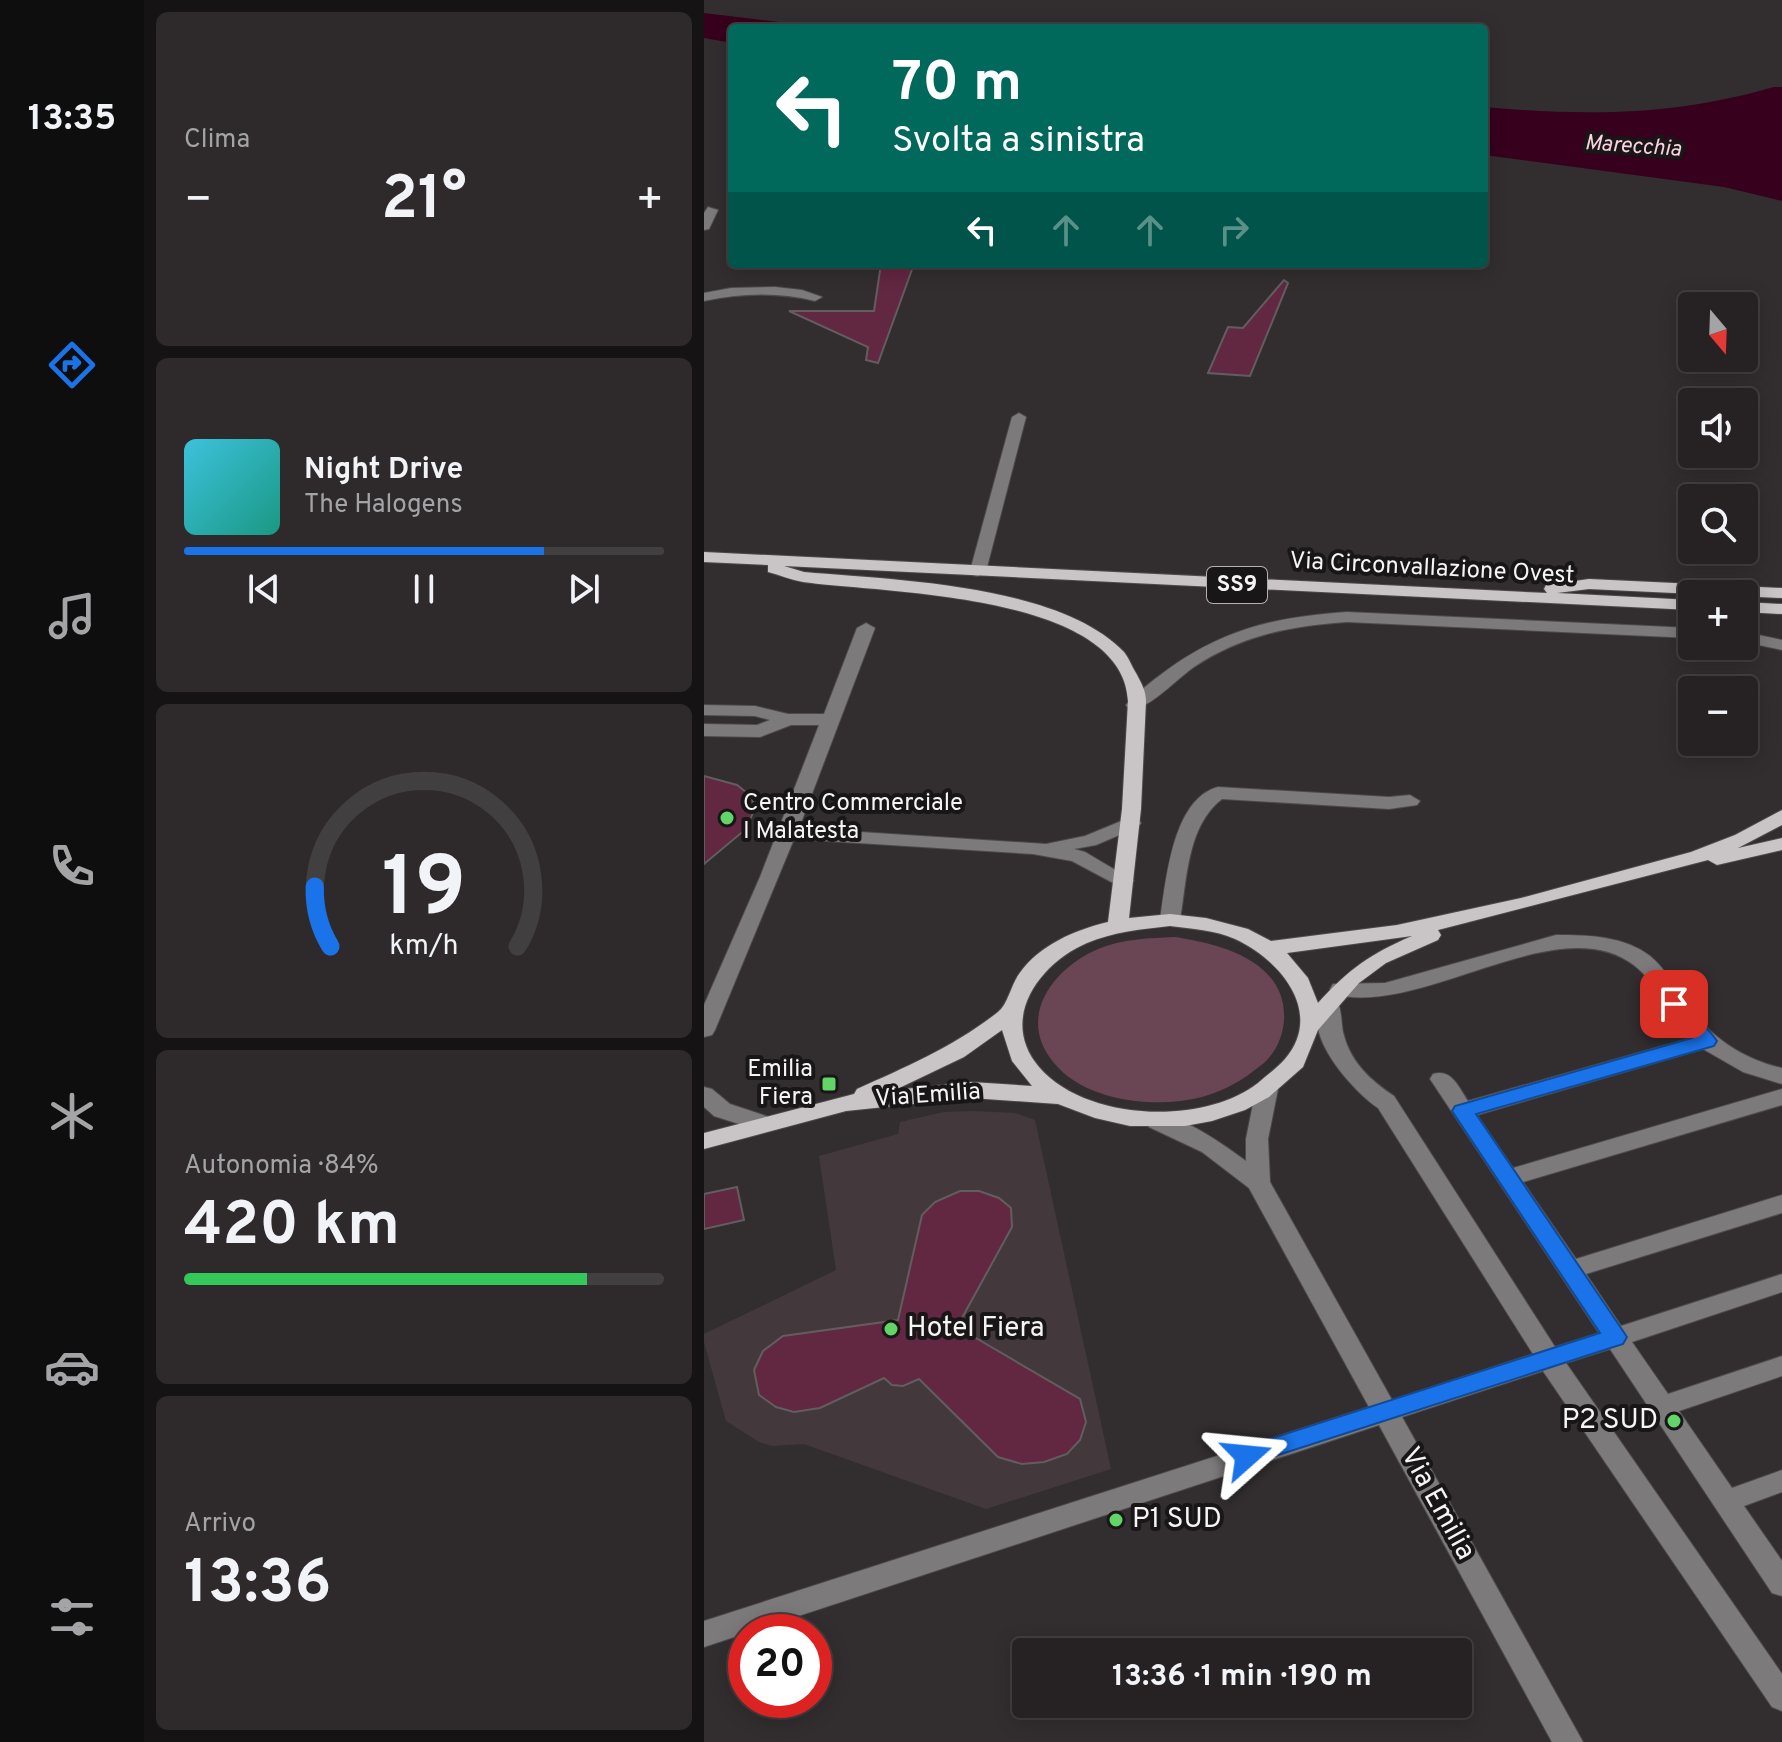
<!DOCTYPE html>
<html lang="it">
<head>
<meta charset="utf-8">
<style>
  body { margin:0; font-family:Overpass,sans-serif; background:#2e2a2b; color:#f1f3f6; height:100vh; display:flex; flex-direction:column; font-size:30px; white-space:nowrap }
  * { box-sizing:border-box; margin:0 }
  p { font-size:26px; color:#a4a4a6 }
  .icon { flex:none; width:44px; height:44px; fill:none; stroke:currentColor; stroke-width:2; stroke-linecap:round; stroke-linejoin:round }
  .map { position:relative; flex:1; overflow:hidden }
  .sheet { display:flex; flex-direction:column; gap:12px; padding:12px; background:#151313; width:560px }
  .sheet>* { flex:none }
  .top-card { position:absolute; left:24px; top:24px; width:760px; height:244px; border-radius:8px; box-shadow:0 4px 20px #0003,0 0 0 2px #423f41; background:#00695c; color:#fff; overflow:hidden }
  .needle { width:52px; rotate:161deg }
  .fabs { position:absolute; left:974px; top:292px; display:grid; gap:16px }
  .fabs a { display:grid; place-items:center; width:80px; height:80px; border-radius:8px; background:#262223; box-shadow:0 4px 20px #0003,0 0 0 2px #423f41; font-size:40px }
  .speed { position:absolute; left:24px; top:1614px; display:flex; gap:16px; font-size:40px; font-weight:700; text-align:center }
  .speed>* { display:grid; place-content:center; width:104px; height:104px; border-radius:50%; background:#262223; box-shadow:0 4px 20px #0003,0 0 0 2px #423f41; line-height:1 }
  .speed .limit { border:12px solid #d22; background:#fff; color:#111 }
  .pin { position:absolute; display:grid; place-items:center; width:68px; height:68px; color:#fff; margin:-34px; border-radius:16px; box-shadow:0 4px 12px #0006 }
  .me { position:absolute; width:88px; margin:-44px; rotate:72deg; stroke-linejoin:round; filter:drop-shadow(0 0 6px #0008) }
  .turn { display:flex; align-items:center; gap:28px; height:168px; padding:0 32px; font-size:36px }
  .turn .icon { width:104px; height:104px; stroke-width:2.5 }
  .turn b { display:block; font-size:56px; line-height:68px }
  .lanes { display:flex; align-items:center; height:76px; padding:0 32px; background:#0003; justify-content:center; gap:40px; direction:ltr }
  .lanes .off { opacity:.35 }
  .big { font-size:60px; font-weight:700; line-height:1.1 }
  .sheet .widget { flex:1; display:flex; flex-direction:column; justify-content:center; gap:12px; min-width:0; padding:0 28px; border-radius:12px; background:#2e2a2b }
  .sheet .dial { align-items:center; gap:0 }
  .dial svg { height:208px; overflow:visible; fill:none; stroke:#423f41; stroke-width:7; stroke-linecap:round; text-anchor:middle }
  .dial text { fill:#f1f3f6; stroke:none }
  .song { display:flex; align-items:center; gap:24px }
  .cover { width:96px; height:96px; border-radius:12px; background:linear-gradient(135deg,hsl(190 70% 55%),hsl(170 70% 35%)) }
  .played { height:8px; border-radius:4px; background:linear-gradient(90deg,#1a73e8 75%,#423f41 75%) }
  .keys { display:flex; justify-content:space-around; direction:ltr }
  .heat { display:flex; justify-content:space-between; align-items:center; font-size:44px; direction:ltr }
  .charge { height:12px; border-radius:6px; background:linear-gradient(90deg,#34c759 84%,#423f41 0) }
  .trip { position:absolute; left:308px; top:1638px; width:460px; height:80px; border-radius:8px; background:#262223; box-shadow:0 4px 20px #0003,0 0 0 2px #423f41; font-weight:700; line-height:80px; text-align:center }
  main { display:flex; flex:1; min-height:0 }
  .menu { display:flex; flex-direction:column; width:144px; justify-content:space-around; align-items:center; background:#0f0e0e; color:#a4a4a6 }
  .menu .icon { width:56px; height:56px }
  .menu .on { color:#1a73e8 }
  .menu b { font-size:36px; color:#f1f3f6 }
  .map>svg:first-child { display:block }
</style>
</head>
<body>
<main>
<nav class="menu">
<b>13:35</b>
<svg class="icon on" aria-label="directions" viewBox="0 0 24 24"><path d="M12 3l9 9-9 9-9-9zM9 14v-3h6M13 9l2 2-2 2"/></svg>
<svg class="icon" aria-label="music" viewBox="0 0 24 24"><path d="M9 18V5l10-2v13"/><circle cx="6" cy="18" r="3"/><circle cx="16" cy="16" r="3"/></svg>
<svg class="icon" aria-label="phone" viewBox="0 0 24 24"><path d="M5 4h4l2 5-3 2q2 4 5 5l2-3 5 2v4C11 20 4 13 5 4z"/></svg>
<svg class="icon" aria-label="climate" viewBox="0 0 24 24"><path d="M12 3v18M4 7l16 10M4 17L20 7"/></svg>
<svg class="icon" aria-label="car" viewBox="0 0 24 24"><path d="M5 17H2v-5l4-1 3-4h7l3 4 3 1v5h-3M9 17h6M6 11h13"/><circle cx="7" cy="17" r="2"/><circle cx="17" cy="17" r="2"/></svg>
<svg class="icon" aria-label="filters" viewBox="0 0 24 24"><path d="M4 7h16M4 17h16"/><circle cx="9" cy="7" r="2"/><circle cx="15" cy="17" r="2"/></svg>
</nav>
<section class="sheet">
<div class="widget"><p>Clima</p>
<div class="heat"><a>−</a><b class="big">21°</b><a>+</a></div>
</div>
<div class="widget">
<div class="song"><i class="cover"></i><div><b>Night Drive</b><p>The Halogens</p></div></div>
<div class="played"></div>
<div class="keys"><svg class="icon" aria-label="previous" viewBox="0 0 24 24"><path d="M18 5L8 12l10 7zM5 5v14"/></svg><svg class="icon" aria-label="pause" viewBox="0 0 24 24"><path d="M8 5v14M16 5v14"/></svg><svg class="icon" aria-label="next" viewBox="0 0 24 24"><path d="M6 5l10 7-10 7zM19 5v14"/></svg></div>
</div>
<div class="widget dial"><svg viewBox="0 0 100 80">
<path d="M14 69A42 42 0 1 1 86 69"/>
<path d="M14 69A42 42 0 0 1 8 46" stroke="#1a73e8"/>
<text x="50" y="56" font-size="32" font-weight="700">19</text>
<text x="50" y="72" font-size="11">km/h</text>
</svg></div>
<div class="widget"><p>Autonomia · 84%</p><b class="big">420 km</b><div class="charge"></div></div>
<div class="widget"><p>Arrivo</p><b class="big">13:36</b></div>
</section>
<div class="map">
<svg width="1078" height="1742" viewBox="0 0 1078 1742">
  <rect width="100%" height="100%" fill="#322e2f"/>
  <path fill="#43393c" d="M270 1111 311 1113 331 1120 407 1469 282 1509 100 1444 68 1446 55 1442 22 1421 0 1342V1334L132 1270 115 1156 194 1134 196 1122 240 1112Z"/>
  <path fill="#6a4554" d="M471 937C517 944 583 961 580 1020 579 1037 571 1055 556 1066 539 1080 520 1091 498 1097 452 1109 382 1102 350 1063 312 1018 348 969 394 949 418 939 445 938 471 937Z"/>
  <path fill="#37001d" d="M0 13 126 28H28V43L0 38Z
    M1070 87H1078V201L1020 187 780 155V107C884 116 969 116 1070 87Z"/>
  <path fill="#622741" stroke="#625d5f" stroke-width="2" d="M177 264H210L174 363 162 360 164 347 85 311H170Z
    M580 280 584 283 546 376 504 373 524 327 539 328Z
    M0 776 33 785 47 796 51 808 42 829 0 864Z
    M33 1187 40 1220 0 1229V1194Z
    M256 1191H275L295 1198 307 1208 308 1227 253 1327 376 1399 382 1422 376 1440 363 1454 340 1462 318 1464 294 1457 215 1379 199 1386 188 1385 180 1378 116 1408 90 1412 72 1407 55 1395 50 1370 59 1351 79 1336 194 1320 218 1215 231 1202Z"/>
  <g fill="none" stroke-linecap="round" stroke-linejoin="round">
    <g stroke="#4e4a4b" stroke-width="2">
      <path id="minor" d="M4 207 14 210 5 229 0 230V213Z
        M71 287 98 290 118 297 111 301C74 292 37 293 0 301V293L27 288Z
        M315 413 322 417 282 571 274 576 268 575 266 571 308 417Z
        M643 612 988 628V638L643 622C587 626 538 635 490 667 475 677 441 713 425 709L422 705C432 693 447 682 459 673 518 629 571 617 643 612Z
        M162 623 171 628 95 828 342 844 381 836 427 817 434 819 437 823 434 827 392 845 370 849 381 852 430 881 420 887 413 885 368 861 329 854 90 839 11 1030 8 1035 0 1037V1005L56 877 115 725H87L56 737 0 736V724L53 725 66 720 51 716 0 715V705L51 706 84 714H120L153 628Z
        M1040 632 1078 640V650L1040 642Z
        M514 787 685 797 706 795 716 801 713 805 685 809 518 799C483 826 483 879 476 920L466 926 459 925 456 920C462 882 468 799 514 787Z
        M852 935C884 935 920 936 946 956 961 968 969 985 979 1000 1004 1035 1037 1059 1078 1068V1084L1039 1072 999 1049 773 1115 809 1168 1078 1089V1105L819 1182 872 1259 1078 1195V1213L882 1274 917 1326 1078 1274V1292L928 1342 964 1394 1078 1356V1376L975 1411 1028 1488 1078 1470V1492L1040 1506 1078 1561V1596L1068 1593 906 1349 862 1363 1078 1674V1711L1068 1707 839 1371 698 1417 879 1742H848L675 1425 0 1647V1621L665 1407 545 1188 498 1152 445 1127 442 1121 445 1115C469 1108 522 1146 542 1161V1139L552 1089 555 1084H571L574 1089 564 1139 566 1182 688 1400 829 1354 674 1108C648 1090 598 1035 617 1001H633C638 1010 637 1022 639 1032 646 1062 666 1080 690 1096L851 1347 895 1333 726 1079 729 1074C748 1068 755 1088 764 1101L987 1038C966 1016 954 984 931 966 855 906 718 1018 629 994L626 989 629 984 681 983Z
        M0 1087 8 1089 26 1104 68 1118 71 1124 68 1130 60 1132 10 1116 0 1107Z"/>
    </g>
    <g stroke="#4e4a4b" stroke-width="2">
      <path id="major" d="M0 552 843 593 840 589 842 585 885 579 1078 588V598L885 589 853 593 988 600V610L80 566 100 572C189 580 355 584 420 652 425 658 428 667 432 673 437 683 442 690 442 701L437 809 425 918 466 914 502 918 544 929 567 941 693 925 817 898 987 852 1031 835 1078 810V825L1034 848 1078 838V850L1013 865 1004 860 734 930 737 935 734 940 682 963 655 983 614 1030 599 1067 565 1097 541 1110 508 1121 481 1126H426L391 1118 354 1104 267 1098 142 1111 0 1149V1133L150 1094 153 1089C202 1067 251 1046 294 1012 304 1004 307 985 315 974 335 945 371 930 404 922L418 809 424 701C419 592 175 593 99 582 87 580 76 575 64 572V565L0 562ZM466 926C488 929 511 930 531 939 575 959 621 1012 581 1059 573 1068 563 1075 554 1083 499 1126 381 1121 335 1067 294 1019 336 963 383 943 409 932 438 929 466 926ZM708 936C666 954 645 969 614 1003L604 978 583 953ZM298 1030 308 1061 328 1086 267 1082 191 1090 260 1057Z
        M1040 602 1078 604V614L1040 612Z"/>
    </g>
    <use href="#minor" fill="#7c7a7b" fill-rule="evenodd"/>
    <use href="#major" fill="#c9c5c6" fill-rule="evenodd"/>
  </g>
  <path fill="#1a73e8" stroke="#114b97" stroke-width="2" d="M970 998 977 999C988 1015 1003 1026 1013 1041L1010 1046 772 1114 919 1331 923 1337 919 1344 543 1465 535 1463 531 1456 535 1449 896 1333 748 1111 751 1106 988 1038 974 1025 961 1004Z"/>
  <g fill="#63d468" stroke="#181617" stroke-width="3">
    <circle cx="23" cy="818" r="8"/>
    <rect x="117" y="1076" width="16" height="16" rx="4"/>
    <circle cx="187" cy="1329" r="8"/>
    <circle cx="970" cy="1421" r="8"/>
    <circle cx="412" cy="1520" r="8"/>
  </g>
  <g text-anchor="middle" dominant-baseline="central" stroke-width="8" stroke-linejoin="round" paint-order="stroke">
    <g font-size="22" font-style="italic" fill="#fad2e0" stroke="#181617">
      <text transform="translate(929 147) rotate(4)">Marecchia</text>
    </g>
    <rect fill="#181617" stroke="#b4b1b2" stroke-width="2" x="503" y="567" width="60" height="36" rx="6"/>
    <g font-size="22" font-weight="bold" fill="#f7f4f5">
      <text x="533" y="585">SS9</text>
    </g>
    <g font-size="24" fill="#f7f4f5" stroke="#181617">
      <text transform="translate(728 569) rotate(3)">Via Circonvallazione Ovest</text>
      <text transform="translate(224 1096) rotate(-4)">Via Emilia</text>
    </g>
    <g font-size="24" fill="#f7f4f5" stroke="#181617" text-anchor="start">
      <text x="39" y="804">Centro Commerciale<tspan x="39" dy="28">I Malatesta</tspan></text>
      <text x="109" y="1070" text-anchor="end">Emilia<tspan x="109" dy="28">Fiera</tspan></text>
    </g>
    <g font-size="28" fill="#f7f4f5" stroke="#181617" text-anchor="start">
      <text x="203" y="1329">Hotel Fiera</text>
      <text x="954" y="1421" text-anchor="end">P2 SUD</text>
      <text x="428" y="1520">P1 SUD</text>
    </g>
    <g font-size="28" fill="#f7f4f5" stroke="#181617">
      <text transform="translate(733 1504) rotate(61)">Via Emilia</text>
    </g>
  </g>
</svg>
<div class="fabs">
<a><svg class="needle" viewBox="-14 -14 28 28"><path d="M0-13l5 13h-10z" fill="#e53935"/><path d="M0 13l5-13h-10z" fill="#a4a4a6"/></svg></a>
<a><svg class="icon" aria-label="sound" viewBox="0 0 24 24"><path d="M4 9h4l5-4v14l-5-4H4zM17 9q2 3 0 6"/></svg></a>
<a><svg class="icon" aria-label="search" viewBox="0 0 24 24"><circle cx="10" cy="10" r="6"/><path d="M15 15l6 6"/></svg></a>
<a>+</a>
<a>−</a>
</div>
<div class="speed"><div class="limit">20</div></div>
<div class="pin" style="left:970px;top:1004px;background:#d93025"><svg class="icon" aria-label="arrive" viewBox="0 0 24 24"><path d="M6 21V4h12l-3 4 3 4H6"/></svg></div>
<svg class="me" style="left:543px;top:1456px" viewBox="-20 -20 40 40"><path d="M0-17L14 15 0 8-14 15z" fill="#1a73e8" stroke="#fff" stroke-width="4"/></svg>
<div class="trip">13:36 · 1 min · 190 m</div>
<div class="top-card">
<div class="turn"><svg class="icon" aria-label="left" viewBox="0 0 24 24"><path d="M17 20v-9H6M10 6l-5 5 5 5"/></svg><div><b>70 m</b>Svolta a sinistra</div></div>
<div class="lanes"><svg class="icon" aria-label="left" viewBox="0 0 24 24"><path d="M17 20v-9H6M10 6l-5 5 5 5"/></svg><svg class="icon off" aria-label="ahead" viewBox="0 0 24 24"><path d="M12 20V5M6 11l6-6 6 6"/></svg><svg class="icon off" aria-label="ahead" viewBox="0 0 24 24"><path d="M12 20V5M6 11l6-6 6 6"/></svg><svg class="icon off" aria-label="right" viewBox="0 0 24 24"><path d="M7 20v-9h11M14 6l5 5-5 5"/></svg></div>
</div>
</div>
</main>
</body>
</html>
